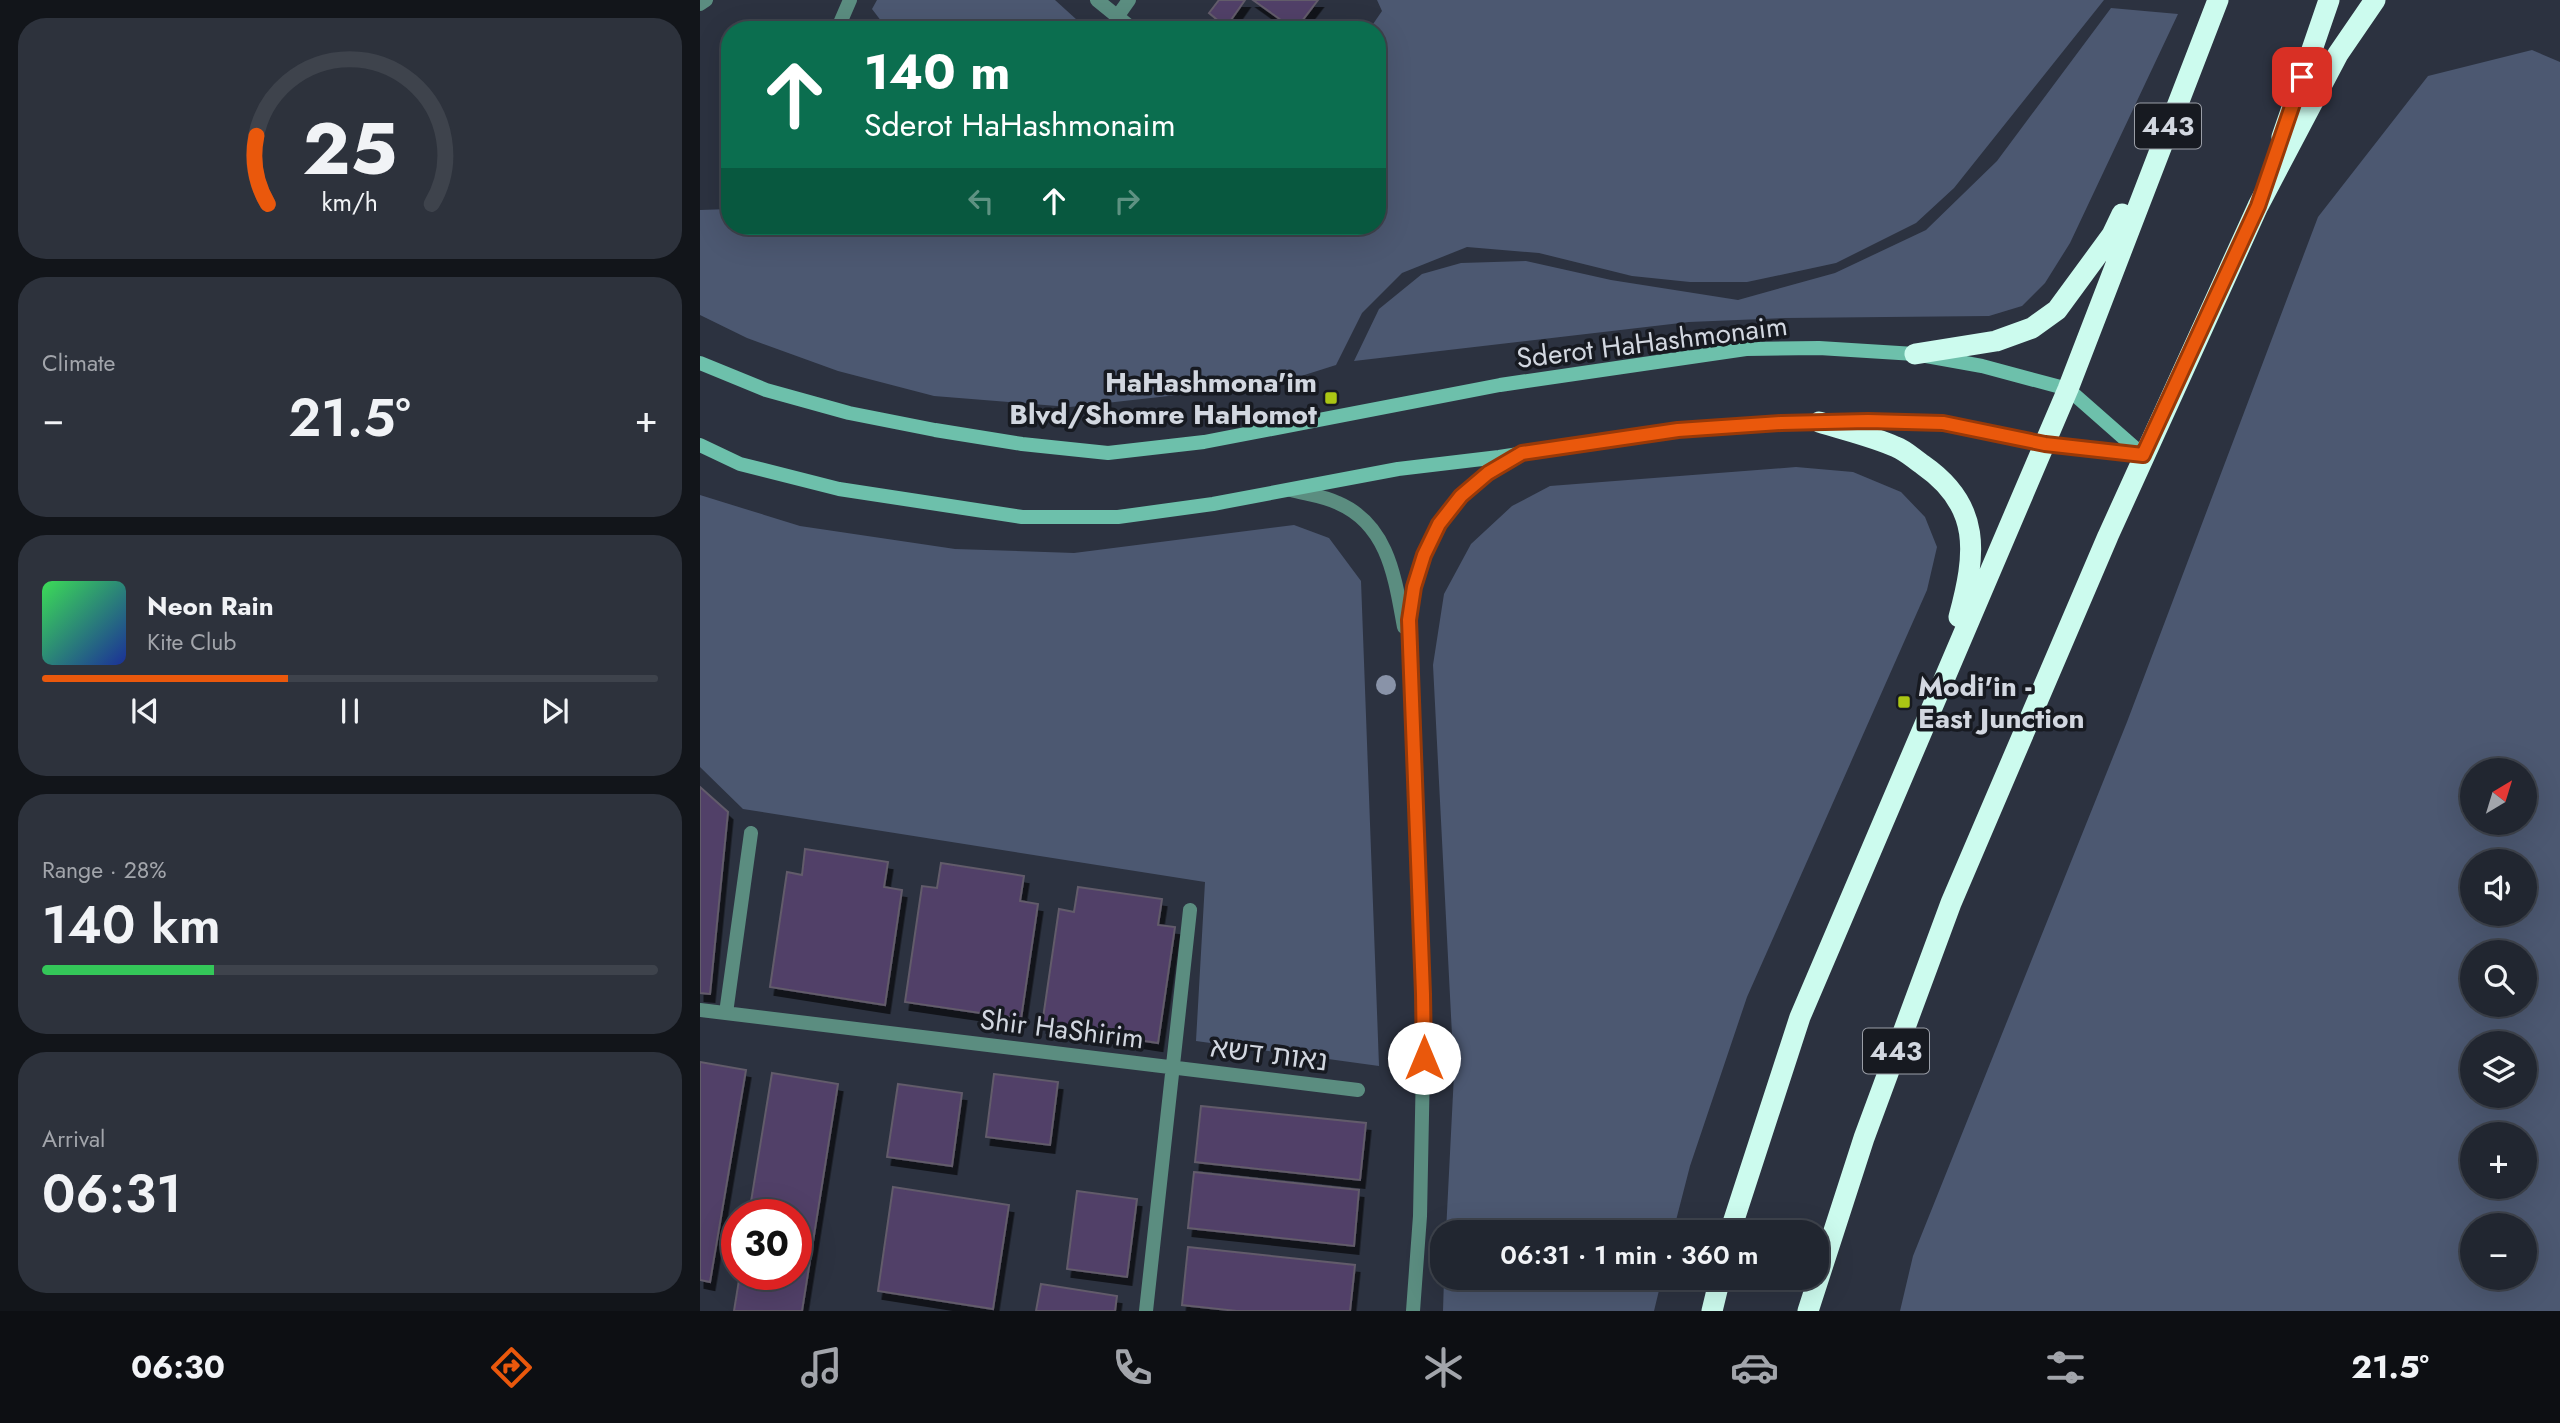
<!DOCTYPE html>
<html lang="en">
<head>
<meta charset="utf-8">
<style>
  body { margin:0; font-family:Jost,"Noto Sans Hebrew",sans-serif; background:#2d323c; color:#f1f3f6; height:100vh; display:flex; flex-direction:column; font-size:26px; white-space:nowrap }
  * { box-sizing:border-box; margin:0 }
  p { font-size:23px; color:#a2a5ab }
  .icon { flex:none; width:38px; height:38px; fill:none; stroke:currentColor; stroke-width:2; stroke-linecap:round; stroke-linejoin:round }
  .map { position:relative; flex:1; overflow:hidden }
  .drawer { display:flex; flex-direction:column; gap:18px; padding:18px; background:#12151a; width:700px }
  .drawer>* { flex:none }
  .banner { position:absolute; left:21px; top:21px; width:665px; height:214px; border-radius:28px; box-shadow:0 7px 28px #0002,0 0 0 2px #3e434c; background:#0b6e4f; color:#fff; overflow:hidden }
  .needle { width:46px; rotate:38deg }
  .tools { position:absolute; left:1760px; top:758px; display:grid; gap:14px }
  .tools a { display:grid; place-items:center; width:77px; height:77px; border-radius:50%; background:#212630; box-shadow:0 7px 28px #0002,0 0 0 2px #3e434c; font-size:35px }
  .speed { position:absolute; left:21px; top:1199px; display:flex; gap:14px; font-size:35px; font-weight:700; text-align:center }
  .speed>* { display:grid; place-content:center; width:91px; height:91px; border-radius:50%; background:#212630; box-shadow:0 7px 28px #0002,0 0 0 2px #3e434c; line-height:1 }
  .speed .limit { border:10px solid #d22; background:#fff; color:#111 }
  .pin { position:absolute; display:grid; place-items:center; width:60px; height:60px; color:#fff; margin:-30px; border-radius:14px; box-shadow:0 4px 10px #0006 }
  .me { position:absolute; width:77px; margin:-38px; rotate:0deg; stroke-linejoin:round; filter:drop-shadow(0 0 5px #0008) }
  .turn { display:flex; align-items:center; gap:24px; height:147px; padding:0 28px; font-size:32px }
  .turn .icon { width:91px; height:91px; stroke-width:2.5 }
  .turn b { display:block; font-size:49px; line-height:60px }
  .lanes { display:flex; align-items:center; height:66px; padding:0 28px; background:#0003; justify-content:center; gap:35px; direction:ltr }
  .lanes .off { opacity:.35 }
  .big { font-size:52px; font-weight:600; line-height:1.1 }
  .drawer .tile { flex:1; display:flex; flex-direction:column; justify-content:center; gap:10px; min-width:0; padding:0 24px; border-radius:28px; background:#2d323c }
  .drawer .dial { align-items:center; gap:0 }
  .dial svg { height:182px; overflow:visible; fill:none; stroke:#3e434c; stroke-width:7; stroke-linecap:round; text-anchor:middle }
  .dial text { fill:#f1f3f6; stroke:none }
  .song { display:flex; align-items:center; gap:21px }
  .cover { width:84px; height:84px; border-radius:10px; background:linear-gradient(135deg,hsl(130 70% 55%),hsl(230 70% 35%)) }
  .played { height:7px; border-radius:4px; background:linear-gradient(90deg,#ea580c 40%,#3e434c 40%) }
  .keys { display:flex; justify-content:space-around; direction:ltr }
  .heat { display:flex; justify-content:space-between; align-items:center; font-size:38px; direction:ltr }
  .charge { height:10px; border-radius:5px; background:linear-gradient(90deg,#34c759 28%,#3e434c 0) }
  .trip { position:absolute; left:730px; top:1220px; width:399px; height:70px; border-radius:28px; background:#212630; box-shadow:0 7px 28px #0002,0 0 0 2px #3e434c; font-weight:600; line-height:70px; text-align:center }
  .dock { display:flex; height:112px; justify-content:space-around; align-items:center; background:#0d0f13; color:#a2a5ab }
  .dock .icon { width:49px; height:49px }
  .dock .current { color:#ea580c }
  .dock b { font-size:32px; color:#f1f3f6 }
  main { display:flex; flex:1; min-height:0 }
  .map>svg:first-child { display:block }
</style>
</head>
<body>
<main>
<section class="drawer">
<div class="tile dial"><svg viewBox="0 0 100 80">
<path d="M14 69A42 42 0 1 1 86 69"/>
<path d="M14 69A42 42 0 0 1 9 39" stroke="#ea580c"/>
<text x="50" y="56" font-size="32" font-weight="700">25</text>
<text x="50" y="72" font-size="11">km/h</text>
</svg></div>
<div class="tile"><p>Climate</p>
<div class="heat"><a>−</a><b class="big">21.5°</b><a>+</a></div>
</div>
<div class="tile">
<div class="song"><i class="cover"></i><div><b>Neon Rain</b><p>Kite Club</p></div></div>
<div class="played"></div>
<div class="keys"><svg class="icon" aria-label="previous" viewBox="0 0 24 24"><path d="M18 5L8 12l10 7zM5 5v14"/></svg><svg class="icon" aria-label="pause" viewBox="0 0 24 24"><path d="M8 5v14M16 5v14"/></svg><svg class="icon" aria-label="next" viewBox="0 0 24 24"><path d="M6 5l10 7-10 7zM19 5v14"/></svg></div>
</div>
<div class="tile"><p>Range · 28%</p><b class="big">140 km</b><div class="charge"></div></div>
<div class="tile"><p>Arrival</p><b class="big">06:31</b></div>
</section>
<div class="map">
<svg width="1860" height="1311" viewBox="0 0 1860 1311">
  <defs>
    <filter id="shadow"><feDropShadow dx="4.5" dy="8" stdDeviation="0" flood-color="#0009"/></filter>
  </defs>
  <rect width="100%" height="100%" fill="#2c3240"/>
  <path fill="#4c5871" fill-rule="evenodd" d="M177 0H355L388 30H188L172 9Z
    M677 0H1404L1254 188 1216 223 1136 263 1047 282H990L932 276 839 253 767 247 702 273 662 313 636 365 576 384 370 407 234 396 138 371 47 338 0 315V210L30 209V226H677V30H669L682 11Z
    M1411 8 1478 14 1370 243 1345 283 1322 306 1289 316 1085 318 989 322 654 361 679 309 722 274 761 263 826 261 911 280 1038 300 1135 273 1226 230 1297 161Z
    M1832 50 1860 62V1311H1200L1213 1256 1427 722 1618 217 1728 76ZM1825 770V822H1773V770ZM1773 861H1825V914H1773ZM1773 952H1825V1004H1773ZM1825 1043V1096H1773V1043ZM1825 1134V1186H1773V1134ZM1773 1225H1825V1278H1773Z
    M1096 467 1153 472 1201 492 1225 517 1237 547 1227 590 1047 997 990 1166 973 1232H746L754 1074 733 665 744 594 771 544 812 506 850 486Z
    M0 495 100 526 255 549 374 553 594 525 629 538 661 581 679 1066 496 1041 505 882 43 809 0 767Z
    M744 1278H962L954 1311H743Z"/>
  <path fill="#513f67" stroke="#625b6b" stroke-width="2" filter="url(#shadow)" d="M519 0H545L526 27 509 13Z
    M553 0H618L595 30Z
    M0 787 28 812 10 994 0 993Z
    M105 849 188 862 184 887 202 890 185 1005 70 987 87 872 102 875Z
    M241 863 324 876 320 901 338 904 321 1019 205 1002 222 886 237 888Z
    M378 887 462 899 458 925 475 927 458 1043 342 1025 359 909 374 912Z
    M0 1062 46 1070 10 1282 0 1280Z
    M72 1073 138 1084 102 1311H34L40 1274H96V1214H49Z
    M294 1074 358 1082 350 1145 286 1137Z
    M198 1084 262 1093 252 1166 187 1157Z
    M501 1106 666 1123 660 1180 495 1162Z
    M494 1172 659 1190 654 1246 488 1228Z
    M193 1187 309 1205 293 1309 178 1291Z
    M377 1191 437 1199 427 1277 367 1269Z
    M488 1247 655 1265 650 1311H537L482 1305Z
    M341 1284 417 1296 415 1311H336Z"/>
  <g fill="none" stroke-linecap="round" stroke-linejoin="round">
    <path stroke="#5b8d80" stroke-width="14" d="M397 0 434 30
      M0 4 6 0
      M417 17 429 0
      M137 30 150 0
      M677 191 678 192"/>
    <path stroke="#5b8d80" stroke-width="14" d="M591 490C606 494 624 496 638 503 689 525 695 579 704 627
      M0 1010 658 1090
      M26 1013 51 833
      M446 1311 490 910
      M713 1311 720 1216 724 1015 709 620C721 535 746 497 820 454"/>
    <path stroke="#6dc0ab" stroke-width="14" d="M0 363 66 390 149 413 235 430 322 444 408 453 504 442 800 385 1046 349 1119 348 1215 354 1282 366 1368 389 1443 455
      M0 445 40 464 139 489 322 517H418L513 504 698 469 799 457 978 430 1081 423 1168 421 1243 423 1345 444 1443 455"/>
    <path stroke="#ccfbee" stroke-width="21" d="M1582 137 1629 0
      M1215 354 1296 341 1332 328 1357 310 1412 235 1422 214
      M1119 422C1144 430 1171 436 1196 447 1205 450 1214 459 1223 465 1282 506 1276 554 1259 617
      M1030 1232 1100 1017 1368 389 1518 0
      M1012 1311 1020 1278
      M1108 1311 1164 1138 1251 903 1408 536 1558 206 1638 54 1675 0"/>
  </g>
  <circle fill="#8993a8" cx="686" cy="685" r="10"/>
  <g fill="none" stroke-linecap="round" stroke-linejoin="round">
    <g stroke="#983908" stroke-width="18">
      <path id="route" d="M724 1058 723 994 709 620 714 587 724 555 739 524 761 496 788 473 822 453 978 430 1081 423 1168 421 1243 423 1345 444 1443 455 1558 206 1602 77"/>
    </g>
    <use href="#route" stroke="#ea580c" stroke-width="12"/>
  </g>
  <g fill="#abc614" stroke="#171a21" stroke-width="2.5">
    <rect x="624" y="391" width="14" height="14" rx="3.5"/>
    <rect x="1197" y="695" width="14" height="14" rx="3.5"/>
  </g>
  <g text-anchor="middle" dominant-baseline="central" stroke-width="7" stroke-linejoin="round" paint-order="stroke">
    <g fill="#171a21" stroke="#9a9ea7" stroke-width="2">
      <rect x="1435" y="103.5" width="66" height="45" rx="5"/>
      <rect x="1163" y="1028.5" width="66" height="45" rx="5"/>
    </g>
    <g font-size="26" font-weight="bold" fill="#d2d7e0">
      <text x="1468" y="126">443</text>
      <text x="1196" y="1051">443</text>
    </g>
    <g font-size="28" fill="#d2d7e0" stroke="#171a21">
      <text transform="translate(952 342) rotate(-7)">Sderot HaHashmonaim</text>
      <text transform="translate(362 1029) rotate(7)">Shir HaShirim</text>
      <text transform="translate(569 1054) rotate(7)">נאות דשא</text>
    </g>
    <g font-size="28" font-weight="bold" fill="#d2d7e0" stroke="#171a21" text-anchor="end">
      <text x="617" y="382">HaHashmona'im<tspan x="617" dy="32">Blvd/Shomre HaHomot</tspan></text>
      <text x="1218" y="686" text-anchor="start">Modi'in -<tspan x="1218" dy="32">East Junction</tspan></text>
    </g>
  </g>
</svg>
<div class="tools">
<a><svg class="needle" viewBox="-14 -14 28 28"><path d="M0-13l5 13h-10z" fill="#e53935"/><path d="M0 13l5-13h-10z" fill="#a2a5ab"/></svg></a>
<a><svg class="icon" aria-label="sound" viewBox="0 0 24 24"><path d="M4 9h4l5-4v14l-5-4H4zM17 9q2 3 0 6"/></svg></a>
<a><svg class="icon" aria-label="search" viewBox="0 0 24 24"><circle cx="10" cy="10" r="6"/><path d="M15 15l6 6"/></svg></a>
<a><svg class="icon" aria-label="layers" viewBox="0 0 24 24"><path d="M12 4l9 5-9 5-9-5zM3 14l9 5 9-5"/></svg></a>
<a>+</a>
<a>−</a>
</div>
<div class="speed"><div class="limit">30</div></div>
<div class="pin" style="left:1602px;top:77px;background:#d93025"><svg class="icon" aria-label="arrive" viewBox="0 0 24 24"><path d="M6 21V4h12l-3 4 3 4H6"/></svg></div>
<svg class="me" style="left:724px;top:1058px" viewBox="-20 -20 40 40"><circle r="19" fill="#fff"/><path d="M0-13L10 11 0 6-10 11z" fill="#ea580c"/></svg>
<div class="trip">06:31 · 1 min · 360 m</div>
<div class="banner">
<div class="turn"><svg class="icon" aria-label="ahead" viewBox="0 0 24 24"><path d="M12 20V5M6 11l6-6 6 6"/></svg><div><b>140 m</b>Sderot HaHashmonaim</div></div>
<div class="lanes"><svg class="icon off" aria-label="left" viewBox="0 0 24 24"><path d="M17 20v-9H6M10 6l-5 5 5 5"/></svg><svg class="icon" aria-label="ahead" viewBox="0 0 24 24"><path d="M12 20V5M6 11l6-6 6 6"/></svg><svg class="icon off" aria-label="right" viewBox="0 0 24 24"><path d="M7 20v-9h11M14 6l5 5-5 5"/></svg></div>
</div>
</div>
</main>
<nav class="dock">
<b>06:30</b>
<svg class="icon current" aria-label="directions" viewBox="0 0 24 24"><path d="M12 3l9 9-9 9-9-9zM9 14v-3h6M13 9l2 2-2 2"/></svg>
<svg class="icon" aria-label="music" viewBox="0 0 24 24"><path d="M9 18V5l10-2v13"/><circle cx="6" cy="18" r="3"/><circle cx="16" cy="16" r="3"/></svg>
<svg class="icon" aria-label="phone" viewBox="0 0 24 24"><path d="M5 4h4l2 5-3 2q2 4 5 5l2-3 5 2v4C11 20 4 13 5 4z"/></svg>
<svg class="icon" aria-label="climate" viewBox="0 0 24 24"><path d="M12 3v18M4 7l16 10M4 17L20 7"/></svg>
<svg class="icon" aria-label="car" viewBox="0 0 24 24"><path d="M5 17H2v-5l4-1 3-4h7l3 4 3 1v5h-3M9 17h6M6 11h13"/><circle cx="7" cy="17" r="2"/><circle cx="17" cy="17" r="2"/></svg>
<svg class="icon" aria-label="filters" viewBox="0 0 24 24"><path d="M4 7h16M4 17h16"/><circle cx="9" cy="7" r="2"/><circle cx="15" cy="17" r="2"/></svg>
<b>21.5°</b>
</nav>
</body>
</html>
